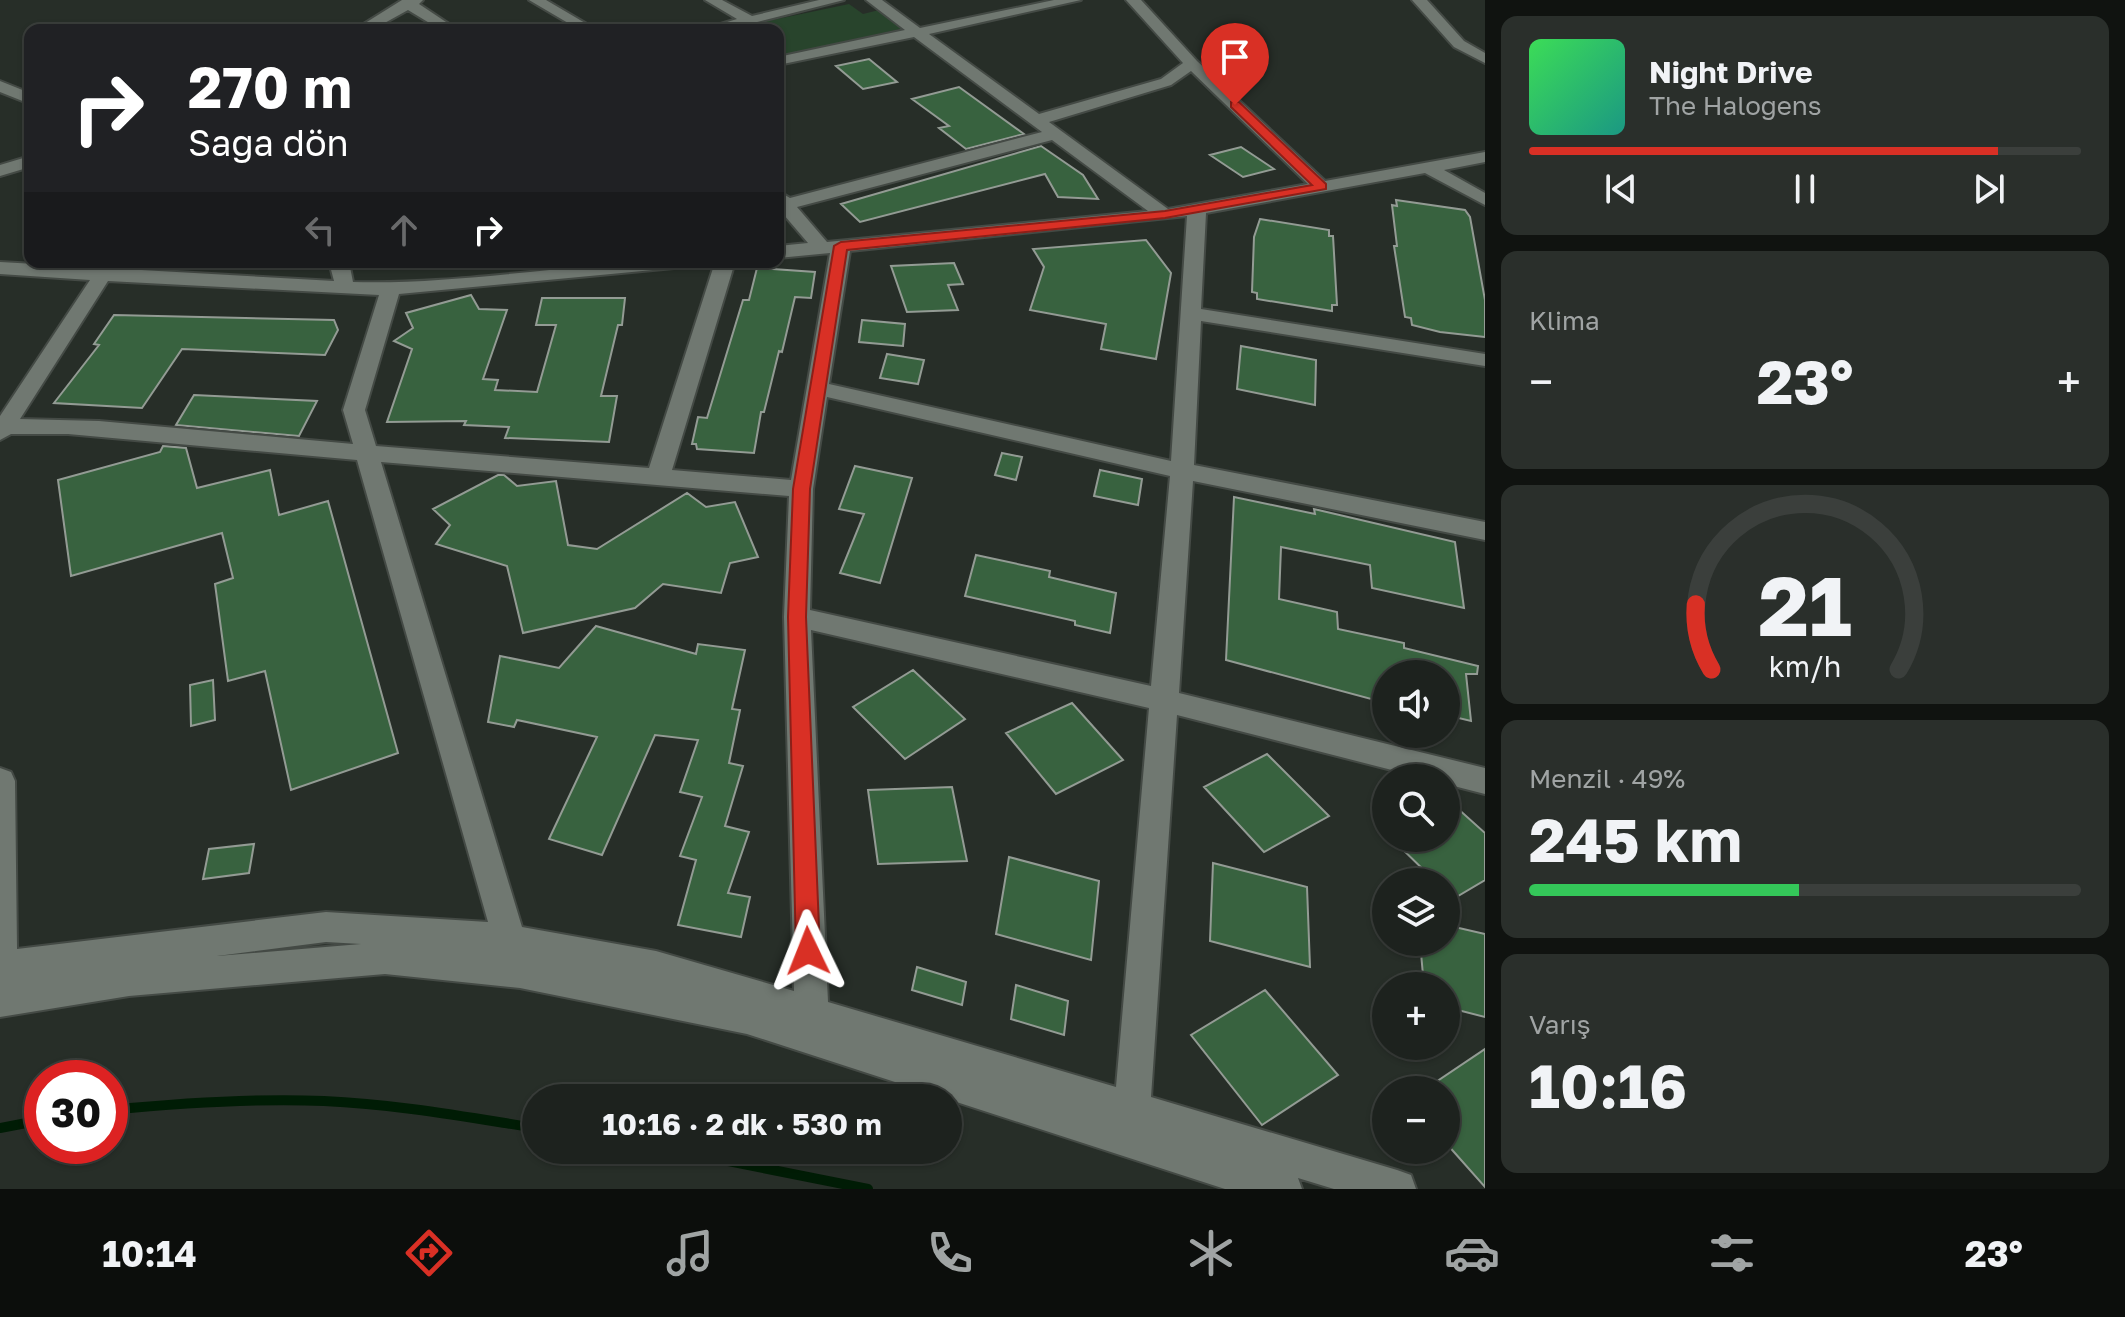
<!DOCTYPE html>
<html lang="tr">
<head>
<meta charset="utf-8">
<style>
  body { margin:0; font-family:"Golos Text",sans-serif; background:#2a2f2b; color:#f1f3f6; height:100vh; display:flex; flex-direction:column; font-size:30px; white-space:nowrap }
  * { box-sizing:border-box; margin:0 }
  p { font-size:26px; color:#a0a4a4 }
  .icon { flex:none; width:44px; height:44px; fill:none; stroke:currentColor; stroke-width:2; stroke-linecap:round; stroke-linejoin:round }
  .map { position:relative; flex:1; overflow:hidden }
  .sheet { display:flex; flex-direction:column; gap:16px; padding:16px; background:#101310; width:640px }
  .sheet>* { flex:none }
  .top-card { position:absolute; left:24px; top:24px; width:760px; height:244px; border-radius:16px; box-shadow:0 2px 6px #0004,0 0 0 2px #3b3f3c; background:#202124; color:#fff; overflow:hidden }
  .buttons { position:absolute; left:1372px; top:660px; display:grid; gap:16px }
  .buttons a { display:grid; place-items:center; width:88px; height:88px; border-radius:50%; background:#1d221e; box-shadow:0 2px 6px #0004,0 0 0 2px #3b3f3c; font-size:40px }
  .speed { position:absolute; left:24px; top:1060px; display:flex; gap:16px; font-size:40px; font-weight:700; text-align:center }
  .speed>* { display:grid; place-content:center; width:104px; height:104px; border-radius:50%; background:#1d221e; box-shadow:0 2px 6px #0004,0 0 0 2px #3b3f3c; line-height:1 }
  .speed .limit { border:12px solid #d22; background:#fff; color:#111 }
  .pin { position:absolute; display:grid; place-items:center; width:68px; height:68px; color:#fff; margin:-82px -34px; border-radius:50% 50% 50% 0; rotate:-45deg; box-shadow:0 0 8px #0007 }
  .pin .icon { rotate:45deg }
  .me { position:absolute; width:88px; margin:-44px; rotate:358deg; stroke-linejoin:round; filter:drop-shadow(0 0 6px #0008) }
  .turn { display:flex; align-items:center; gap:28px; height:168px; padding:0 32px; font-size:36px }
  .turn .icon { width:104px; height:104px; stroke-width:2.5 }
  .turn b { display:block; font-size:56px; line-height:68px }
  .lanes { display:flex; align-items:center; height:76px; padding:0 32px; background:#0003; justify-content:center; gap:40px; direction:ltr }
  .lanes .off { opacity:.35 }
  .big { font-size:60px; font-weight:700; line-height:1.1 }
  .sheet .card { flex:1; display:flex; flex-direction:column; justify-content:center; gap:12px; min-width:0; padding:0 28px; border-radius:16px; background:#2a2f2b }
  .sheet .dial { align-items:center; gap:0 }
  .dial svg { height:208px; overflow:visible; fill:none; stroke:#3b3f3c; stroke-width:7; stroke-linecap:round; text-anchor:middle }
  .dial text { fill:#f1f3f6; stroke:none }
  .song { display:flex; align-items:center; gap:24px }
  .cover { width:96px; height:96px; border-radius:12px; background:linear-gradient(135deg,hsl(130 70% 55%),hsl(170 70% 35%)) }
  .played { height:8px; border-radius:4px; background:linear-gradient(90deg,#d93025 85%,#3b3f3c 85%) }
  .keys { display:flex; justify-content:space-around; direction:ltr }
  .heat { display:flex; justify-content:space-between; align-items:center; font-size:44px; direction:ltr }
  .charge { height:12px; border-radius:6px; background:linear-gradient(90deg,#34c759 49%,#3b3f3c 0) }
  .trip { position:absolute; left:522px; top:1084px; width:440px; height:80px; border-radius:40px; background:#1d221e; box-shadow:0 2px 6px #0004,0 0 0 2px #3b3f3c; font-weight:700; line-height:80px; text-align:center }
  .dock { display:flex; height:128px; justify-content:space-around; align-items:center; background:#0c0e0c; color:#a0a4a4 }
  .dock .icon { width:56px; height:56px }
  .dock .active { color:#d93025 }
  .dock b { font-size:36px; color:#f1f3f6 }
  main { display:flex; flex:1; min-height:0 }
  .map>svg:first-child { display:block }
</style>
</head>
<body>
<main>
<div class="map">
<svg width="1485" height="1189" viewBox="0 0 1485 1189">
  <rect width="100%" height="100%" fill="#272e28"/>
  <path fill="#28442c" d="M849 4 863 14 879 10 905 28 778 56V30H725Z"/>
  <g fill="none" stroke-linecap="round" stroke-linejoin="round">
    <path stroke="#001c05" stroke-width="10" d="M110 1110C181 1103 252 1098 324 1101 395 1104 466 1117 536 1128
      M0 1128 42 1120
      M673 1150 868 1189"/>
  </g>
  <path fill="#38623f" stroke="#939b94" stroke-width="2" d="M869 59 897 82 863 89 836 66Z
    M959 87 1024 134 966 149 939 128 949 126 912 99Z
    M1041 146 1083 175 1098 199 1058 197 1045 174 860 222 841 204Z
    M1241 147 1274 169 1243 177 1210 155Z
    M1396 200 1465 210 1470 217 1485 300V337L1440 332 1412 325 1411 318 1405 317 1394 246H1397L1392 205 1397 206Z
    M1260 219 1329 230V236H1333L1337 305H1332V311L1257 299V293L1252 292 1254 237Z
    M1146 240 1171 273 1156 359 1101 349 1106 324 1030 310 1044 267 1033 249Z
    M954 263 963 284 948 285 958 310 907 312 891 266Z
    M757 268 815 272 811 298 795 297 782 352 779 351 764 412H761L754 453 697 449 696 444H692L698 417 707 418 743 300H749Z
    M471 295 479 309 507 310 483 379 498 380 495 390 537 392 556 325H536L542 298H625L622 325H618L601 396H617L609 442 505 438 509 427 464 425 466 421 387 422 412 349 394 341 413 328 406 313Z
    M114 315 334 320 338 330 325 355 182 349 142 408 54 403 99 345 94 344Z
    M862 320 905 324 903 346 859 342Z
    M1241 346 1316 360 1315 405 1237 389Z
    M887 354 924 360 918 384 880 378Z
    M194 395 317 401 299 436 176 425Z
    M163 446 186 448 197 488 270 470 279 515 328 501 398 753 291 790 265 671 228 681 215 584 233 578 222 533 71 576 58 480 160 452Z
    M1002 453 1022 457 1016 480 995 475Z
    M855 466 912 478 880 583 840 573 864 514 839 509Z
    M1100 470 1142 479 1138 505 1094 496Z
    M498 475H504L517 486 556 481 568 545 597 549 687 493 706 507 735 502 758 557 730 563 721 593 663 584 635 608 523 633 507 566 436 544 450 525 433 509Z
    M1234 497 1315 514 1314 509 1455 542 1464 608 1372 588 1370 565 1281 547 1279 599 1337 612 1338 629 1404 643V648L1478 666 1477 674H1466L1471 721 1446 715V674H1386V703L1226 660Z
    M976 555 1050 571 1049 577 1116 593 1110 633 1075 625V621L965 596Z
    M596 626 696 654 698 644 745 650 732 709 740 710 729 763 743 766 725 826 749 832 728 893 750 897 741 937 678 925 696 860 680 856 702 797 680 792 698 740 655 735 602 855 549 839 597 737 517 720 514 727 488 722 500 656 559 668Z
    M913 670 965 719 905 759 853 707Z
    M213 680 215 720 191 726 190 685Z
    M1072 703 1123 760 1056 794 1006 733Z
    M1267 754 1329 816 1264 852 1204 787Z
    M952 787 967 861 878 864 868 790Z
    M1446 798 1485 833V880L1453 899 1446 892V882H1436L1391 838H1446Z
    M254 844 249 873 203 879 209 849Z
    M1009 857 1099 881 1091 960 996 934Z
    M1213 863 1307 887 1310 967 1210 941Z
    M1446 925 1485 934V1017L1446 1007V986H1424L1420 942H1446Z
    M917 967 966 982 962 1005 912 990Z
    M1016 985 1068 1001 1064 1035 1011 1019Z
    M1265 990 1338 1075 1262 1125 1191 1035Z
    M1485 1049V1187L1446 1143V1090H1424Z"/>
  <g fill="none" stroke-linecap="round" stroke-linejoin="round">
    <g stroke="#444a45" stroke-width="4">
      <path id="minor" d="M402 0H423L419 4 458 30H441L408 10 372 30H354Z
        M529 0H546L597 30H580Z
        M705 0H722L752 16 819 0H844L726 30H701L737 19Z
        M866 0H882L920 28 1054 0H1081L929 34 1039 114 1161 79 1183 63 1126 0H1141L1197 61 1325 181 1485 152V162L1444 170 1485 193V205L1425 173 1206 213 1201 309 1485 354V366L1201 321 1194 465 1485 522V540L1193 481 1179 693 1485 768V794L1446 784V778H1423L1177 715 1151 1097 1397 1170 1411 1175 1416 1189H1334L1298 1178 1302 1189H1225L747 1034 520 988 385 974 129 996 0 1017V768L11 772 15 781 17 949 326 912 488 922 357 460 68 434H11L0 440V416L90 280 0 274V262L334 281 329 262H349L353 282C463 285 573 262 684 262L674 268 399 294 365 410 376 446 649 468 715 262H735L672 470 791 480 830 253 778 258V246L808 243 778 208V191L790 198 1042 132 914 37 778 65V57L905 30ZM1191 71 1308 184 1168 209 1049 122 1171 85ZM1052 140 1148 211 827 242 797 207ZM1187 216 1171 461 829 384 850 251ZM108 281 379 295 343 410 353 444 99 421 20 419ZM827 397 1170 476 1151 686 810 610 813 489ZM381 462 789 496 784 617 794 991 656 951 522 927ZM811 630 1149 708 1116 1087 828 1002ZM326 942 361 944 217 956Z
        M1412 0H1427L1464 41 1485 53V63L1454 47Z
        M0 81 30 93V104L0 92Z
        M30 156V167L0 176V165Z"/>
    </g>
    <use href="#minor" fill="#707871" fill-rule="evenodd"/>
  </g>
  <path fill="#d93025" stroke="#8d1f18" stroke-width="2" d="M1231 102H1239L1326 184V189L1165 218 847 250 810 489 806 617 820 951 816 959 808 963 800 959 796 951 788 617 793 489 834 246 841 242 1165 211 1312 185 1231 107Z"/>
</svg>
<div class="buttons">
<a><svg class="icon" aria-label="sound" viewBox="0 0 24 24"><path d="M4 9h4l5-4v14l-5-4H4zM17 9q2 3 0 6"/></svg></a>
<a><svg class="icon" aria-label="search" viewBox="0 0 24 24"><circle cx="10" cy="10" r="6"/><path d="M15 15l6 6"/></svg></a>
<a><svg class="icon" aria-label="layers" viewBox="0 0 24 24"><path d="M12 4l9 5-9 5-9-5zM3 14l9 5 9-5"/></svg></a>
<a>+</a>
<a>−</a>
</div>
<div class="speed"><div class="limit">30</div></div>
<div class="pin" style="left:1235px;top:105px;background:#d93025"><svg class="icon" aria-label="arrive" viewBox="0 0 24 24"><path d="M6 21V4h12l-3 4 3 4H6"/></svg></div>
<svg class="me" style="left:808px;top:951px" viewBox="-20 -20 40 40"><path d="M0-17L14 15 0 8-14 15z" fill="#d93025" stroke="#fff" stroke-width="4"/></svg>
<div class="trip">10:16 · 2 dk · 530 m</div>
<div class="top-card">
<div class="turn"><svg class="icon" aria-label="right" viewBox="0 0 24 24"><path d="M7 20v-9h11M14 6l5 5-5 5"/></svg><div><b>270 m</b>Sağa dön</div></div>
<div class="lanes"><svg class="icon off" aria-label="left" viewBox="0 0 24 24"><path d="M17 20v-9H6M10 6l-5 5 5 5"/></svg><svg class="icon off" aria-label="ahead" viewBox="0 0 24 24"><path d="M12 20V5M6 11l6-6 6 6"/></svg><svg class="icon" aria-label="right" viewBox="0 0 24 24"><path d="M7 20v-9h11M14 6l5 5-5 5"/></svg></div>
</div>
</div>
<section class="sheet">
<div class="card">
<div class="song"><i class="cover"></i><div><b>Night Drive</b><p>The Halogens</p></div></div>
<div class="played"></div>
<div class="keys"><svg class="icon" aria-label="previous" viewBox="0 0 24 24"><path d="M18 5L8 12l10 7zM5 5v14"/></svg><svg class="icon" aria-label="pause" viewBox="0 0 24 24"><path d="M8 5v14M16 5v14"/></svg><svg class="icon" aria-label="next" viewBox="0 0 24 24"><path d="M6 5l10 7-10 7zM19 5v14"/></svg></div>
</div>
<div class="card"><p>Klima</p>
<div class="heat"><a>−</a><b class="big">23°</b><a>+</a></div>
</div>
<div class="card dial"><svg viewBox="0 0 100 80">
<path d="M14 69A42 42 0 1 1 86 69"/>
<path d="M14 69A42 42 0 0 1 8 44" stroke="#d93025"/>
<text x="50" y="56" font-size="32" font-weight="700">21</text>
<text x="50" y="72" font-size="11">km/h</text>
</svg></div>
<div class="card"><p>Menzil · 49%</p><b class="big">245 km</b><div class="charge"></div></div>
<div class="card"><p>Varış</p><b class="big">10:16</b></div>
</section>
</main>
<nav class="dock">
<b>10:14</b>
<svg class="icon active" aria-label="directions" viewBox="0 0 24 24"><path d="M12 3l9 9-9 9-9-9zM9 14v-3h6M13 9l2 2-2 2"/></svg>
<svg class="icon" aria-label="music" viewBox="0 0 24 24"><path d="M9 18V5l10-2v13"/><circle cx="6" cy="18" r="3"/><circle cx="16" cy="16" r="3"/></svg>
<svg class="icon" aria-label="phone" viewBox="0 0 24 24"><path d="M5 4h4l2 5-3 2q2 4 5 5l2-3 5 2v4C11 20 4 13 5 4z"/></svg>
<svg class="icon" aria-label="climate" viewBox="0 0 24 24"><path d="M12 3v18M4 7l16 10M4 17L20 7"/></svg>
<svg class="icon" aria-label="car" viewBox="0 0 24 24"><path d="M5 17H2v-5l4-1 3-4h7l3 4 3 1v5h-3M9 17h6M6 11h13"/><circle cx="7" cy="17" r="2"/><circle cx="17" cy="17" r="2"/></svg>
<svg class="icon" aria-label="filters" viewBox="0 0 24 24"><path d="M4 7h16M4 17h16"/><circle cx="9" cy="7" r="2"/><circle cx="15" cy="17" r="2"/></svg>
<b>23°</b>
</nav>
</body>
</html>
